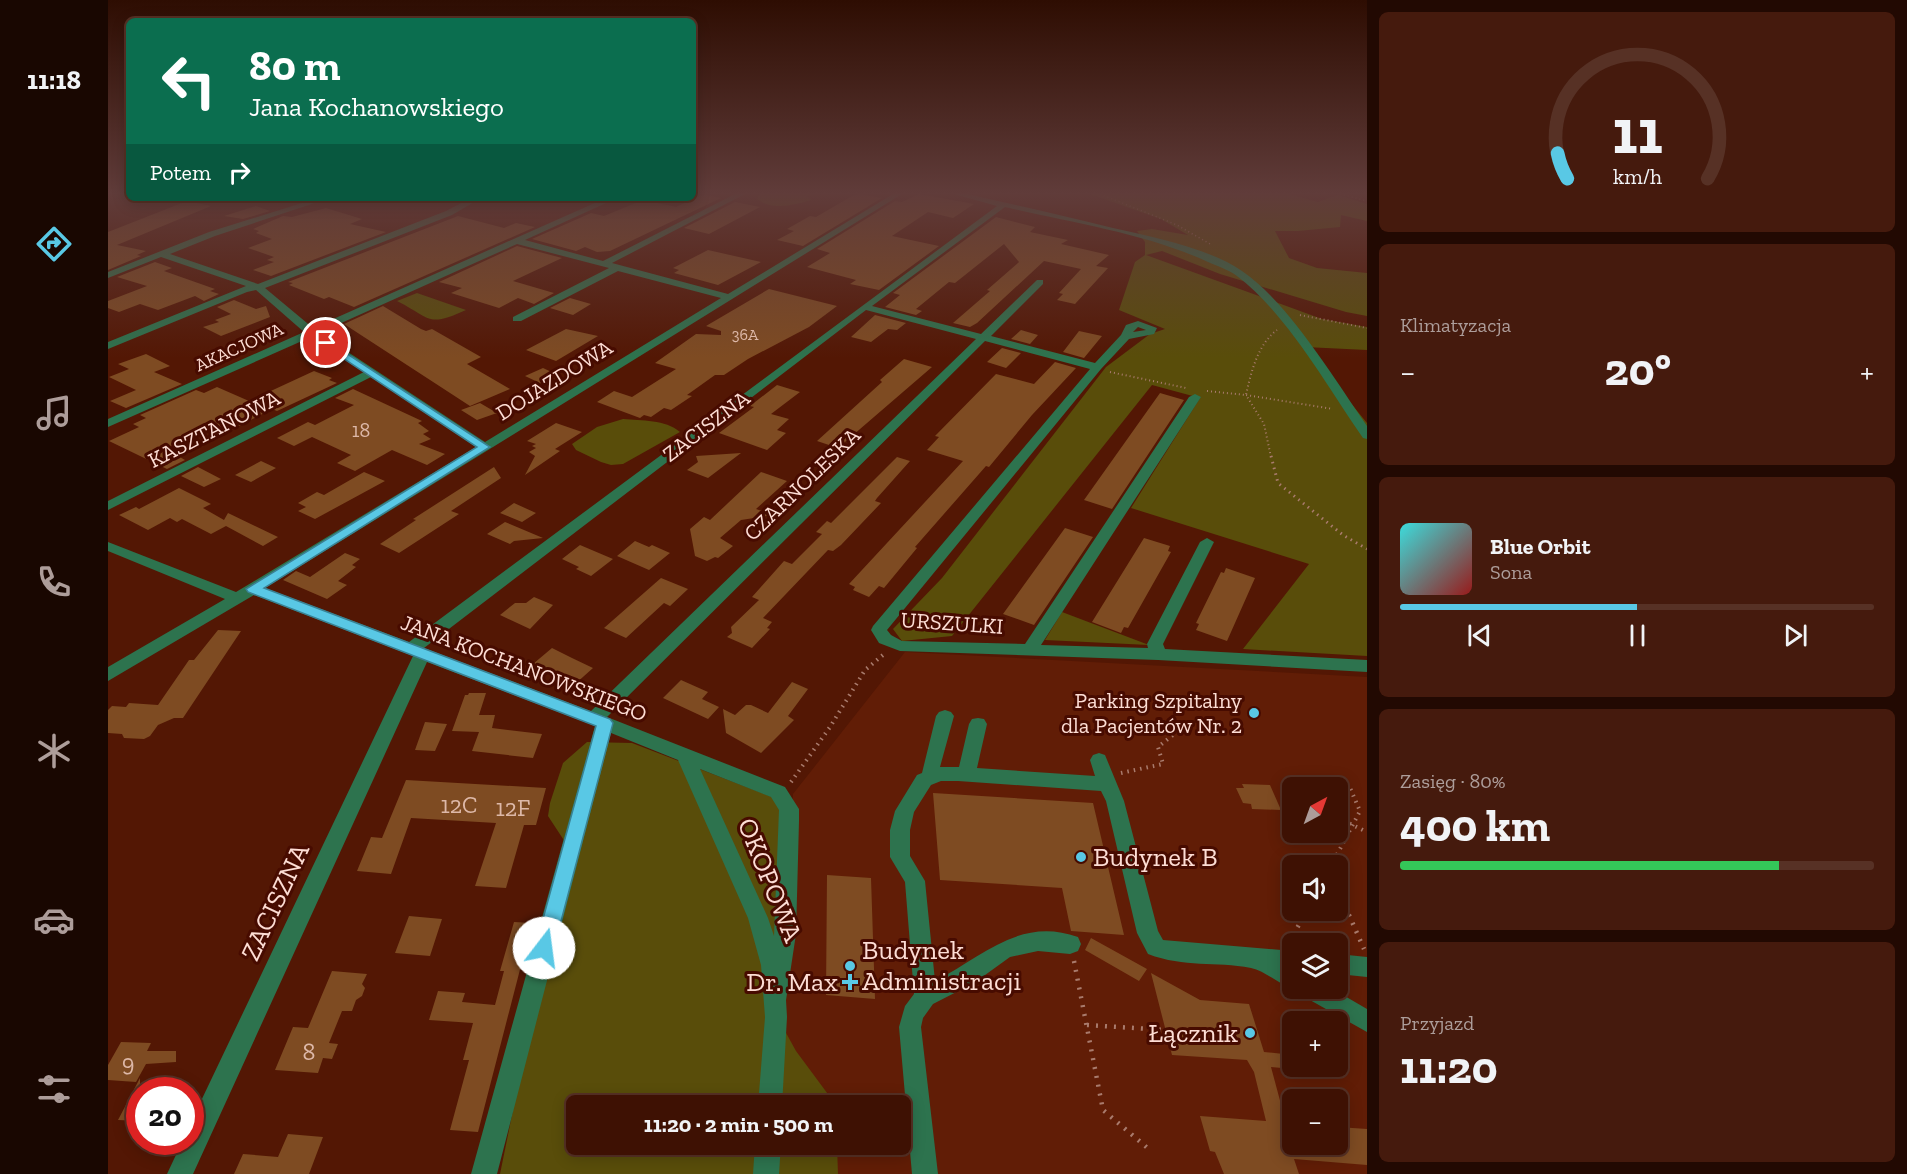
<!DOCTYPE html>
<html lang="pl">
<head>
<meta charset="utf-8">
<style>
  body { margin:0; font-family:"Zilla Slab",serif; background:#451a0d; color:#f1f3f6; height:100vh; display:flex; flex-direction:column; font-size:22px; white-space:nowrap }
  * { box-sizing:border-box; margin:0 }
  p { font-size:20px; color:#ad9d9a }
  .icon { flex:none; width:33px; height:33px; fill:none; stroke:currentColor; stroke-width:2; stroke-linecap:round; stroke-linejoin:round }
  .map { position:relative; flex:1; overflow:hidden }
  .panel { display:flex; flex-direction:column; gap:12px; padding:12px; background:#220902; width:540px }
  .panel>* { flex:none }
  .guide { position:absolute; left:18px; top:18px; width:570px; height:183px; border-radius:9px; box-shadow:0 3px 15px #0003,0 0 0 2px #573125; background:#0b6e4f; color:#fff; overflow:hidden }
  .needle { width:39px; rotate:41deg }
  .tools { position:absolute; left:1174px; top:777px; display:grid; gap:12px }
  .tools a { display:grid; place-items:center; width:66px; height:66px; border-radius:9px; background:#3e1103; box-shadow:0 3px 15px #0003,0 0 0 2px #573125; font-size:30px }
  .speed { position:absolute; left:18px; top:1077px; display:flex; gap:12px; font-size:30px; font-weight:700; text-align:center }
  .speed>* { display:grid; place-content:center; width:78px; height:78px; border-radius:50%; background:#3e1103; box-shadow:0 3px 15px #0003,0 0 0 2px #573125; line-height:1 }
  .speed .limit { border:9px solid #d22; background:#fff; color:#111 }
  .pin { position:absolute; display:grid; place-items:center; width:51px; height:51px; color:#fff; margin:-26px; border:3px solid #fff; border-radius:50%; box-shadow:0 2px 6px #0007 }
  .me { position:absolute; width:66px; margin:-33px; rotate:15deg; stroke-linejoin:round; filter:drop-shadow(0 0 4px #0008) }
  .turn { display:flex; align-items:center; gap:21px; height:126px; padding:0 24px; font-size:27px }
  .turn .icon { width:78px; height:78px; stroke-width:2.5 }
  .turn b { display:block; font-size:42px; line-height:51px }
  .then { display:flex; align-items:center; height:57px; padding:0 24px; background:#0003; gap:12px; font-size:22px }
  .big { font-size:45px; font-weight:700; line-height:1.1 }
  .panel .widget { flex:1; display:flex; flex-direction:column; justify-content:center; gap:9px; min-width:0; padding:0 21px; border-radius:9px; background:#451a0d }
  .panel .dial { align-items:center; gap:0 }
  .dial svg { height:156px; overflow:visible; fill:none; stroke:#573125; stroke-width:7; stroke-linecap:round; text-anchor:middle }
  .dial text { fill:#f1f3f6; stroke:none }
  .song { display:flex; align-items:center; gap:18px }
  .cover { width:72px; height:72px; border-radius:9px; background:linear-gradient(135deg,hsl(180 70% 55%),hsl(0 70% 35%)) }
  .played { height:6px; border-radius:3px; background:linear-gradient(90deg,#59c8e5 50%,#573125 50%) }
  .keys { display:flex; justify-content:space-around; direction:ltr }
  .heat { display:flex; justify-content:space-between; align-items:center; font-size:33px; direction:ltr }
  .charge { height:9px; border-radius:4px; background:linear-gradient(90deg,#34c759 80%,#573125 0) }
  .trip { position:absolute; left:458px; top:1095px; width:345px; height:60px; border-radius:9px; background:#3e1103; box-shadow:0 3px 15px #0003,0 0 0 2px #573125; font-weight:700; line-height:60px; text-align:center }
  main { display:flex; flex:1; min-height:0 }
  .tabs { display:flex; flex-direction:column; width:108px; justify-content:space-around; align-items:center; background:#190701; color:#ad9d9a }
  .tabs .icon { width:42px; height:42px }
  .tabs .active { color:#59c8e5 }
  .tabs b { font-size:27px; color:#f1f3f6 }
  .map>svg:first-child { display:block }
</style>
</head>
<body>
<main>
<nav class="tabs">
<b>11:18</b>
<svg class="icon active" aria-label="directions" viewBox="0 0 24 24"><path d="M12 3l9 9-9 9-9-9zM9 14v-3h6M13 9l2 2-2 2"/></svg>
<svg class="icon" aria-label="music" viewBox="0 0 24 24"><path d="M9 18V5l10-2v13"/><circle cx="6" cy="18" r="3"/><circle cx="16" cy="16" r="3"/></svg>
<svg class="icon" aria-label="phone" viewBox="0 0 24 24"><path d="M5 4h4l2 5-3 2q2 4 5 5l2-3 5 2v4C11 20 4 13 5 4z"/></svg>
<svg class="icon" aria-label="climate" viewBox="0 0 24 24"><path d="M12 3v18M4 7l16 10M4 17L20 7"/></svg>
<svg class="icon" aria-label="car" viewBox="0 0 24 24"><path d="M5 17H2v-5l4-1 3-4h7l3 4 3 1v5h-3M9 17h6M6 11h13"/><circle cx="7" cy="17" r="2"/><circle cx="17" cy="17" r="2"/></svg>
<svg class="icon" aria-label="filters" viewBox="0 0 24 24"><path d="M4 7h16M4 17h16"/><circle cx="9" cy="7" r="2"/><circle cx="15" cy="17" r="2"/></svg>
</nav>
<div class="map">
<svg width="1259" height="1174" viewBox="0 0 1259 1174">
  <rect width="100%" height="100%" fill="#531704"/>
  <path fill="#611d06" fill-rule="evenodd" d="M797 652 1259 677V1174H671L672 1145 792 1144V1106L674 1105 685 794ZM1185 788H1230V832H1185ZM1185 866H1230V910H1185ZM1185 944H1230V988H1185ZM1185 1022H1230V1066H1185ZM1185 1100H1230V1144H1185Z"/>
  <path fill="#594d0a" d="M652 194H707L699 196 703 200C686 205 664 211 649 199Z
    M982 194H1181L1210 202 1230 195 1259 204V221L1233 215 1232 227 1190 231H1167L1181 258 1209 268 1259 273V316L1238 312 1112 274 1054 251 1038 255 1214 319 1259 327V350L1197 347 1259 423V656L1135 649 1201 564 1023 508 1092 398 1044 385 844 636 794 641 785 629 834 578 998 367 1042 334 1057 329 1011 310 1027 262 1037 255V242L1029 231 1044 229 1080 235 1053 219Z
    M309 293 358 310C319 328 323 318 289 301Z
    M515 419C534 421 557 419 572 432L515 464 503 465 493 462 468 450 464 444 489 427Z
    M954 612 1041 645 937 640Z
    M479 742 524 743 685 805 677 1031 688 1051 728 1105 468 1106V1144L729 1145 730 1174H392L459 845 440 816 442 803 455 763Z"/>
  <path fill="#7e4b22" d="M596 194 613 198 502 251 489 252 477 247 468 251 424 239 483 213 496 216 535 200 568 207Z
    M751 194 774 198 695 246 669 240 686 231 679 229 702 216 708 217 744 196Z
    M811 194 866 204 845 218 820 212 784 236 831 246 771 290 742 284 748 280 699 267 722 253 709 249 787 201 794 202Z
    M79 201 103 206 9 245 38 251 29 255 33 256 0 270V232Z
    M627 202 652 207 601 234 576 228Z
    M148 206 162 211 135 219 116 216Z
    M218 208 254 219 242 224 278 232 163 276 145 270 166 262 159 260 166 257 140 248 164 239 148 233 151 231 145 229 175 216 184 217Z
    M350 216 396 228 408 223 427 227 246 307 221 297 216 299 181 285 185 283 180 282Z
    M888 217 927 227 922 232 960 240 953 244 1001 255 988 266 1000 268 967 304 949 300 955 294 951 293 973 269 936 261 869 323 862 327 845 323 882 291 879 290 911 262 896 244 847 283 841 282 808 309 814 311 808 315 777 307 792 295 785 293Z
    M409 246 454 258 405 281 446 293 426 304 410 298 391 308 343 293 354 288 331 282Z
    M600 250 653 262 610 285 566 273 571 270 565 268Z
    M47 262 64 268 56 271 107 289 102 291 111 294 96 301 87 296 50 310 32 304 11 312 0 308V301L39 286 9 277Z
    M661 289 729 306 701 327 640 359 616 375H607L579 395 584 396 563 410 556 408 543 417 536 415 532 418 489 402 506 391 524 397 568 369 547 363 588 334 613 335V331L598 326Z
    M462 298 483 304 465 315 442 308Z
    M126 300 148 309 158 306 162 317 113 336 95 327 111 322 107 320 123 314 109 307Z
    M275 306 313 329 318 331 324 329 373 357 359 364 402 389 362 406 236 324Z
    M767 315 798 323 789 330 780 329 763 342 743 337Z
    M458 329 490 336 448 361 418 350Z
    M913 330 930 335 922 344 903 339Z
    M971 331 994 336 976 358 955 352Z
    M894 348 913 353 898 368 879 362Z
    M38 354 62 366 46 372 74 384 18 408 2 401 28 390 1 377 21 369 10 364Z
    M796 359 824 367 730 448 709 441 774 382 772 380Z
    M947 362 968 368 924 415 881 467 878 466 807 547 809 548 776 588 771 586 761 597 745 590 747 587 741 584 855 461 819 450 831 437 827 436 888 374 926 384Z
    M435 368 452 376 434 384 417 376Z
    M206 371 224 378 221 380 229 383 169 411 164 409 110 437 96 430 61 447 75 454 70 456 77 460 59 469 1 441 31 427 25 424 38 418 32 415 88 390 96 393 109 387 141 401Z
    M669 385 692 392 663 414 681 419 669 430 678 433 659 450 611 433 646 407 642 406Z
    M245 389 314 421 310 423 321 431 315 434 323 439 311 444 337 454 319 465 284 450 247 471 229 463 243 455 204 437 186 446 169 438 200 422 207 425 246 405 227 398Z
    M1052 393 1076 400 1004 509 976 500Z
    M372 403 389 413 369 420 353 410Z
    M448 423 474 432 447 449 452 451 417 475 427 456 421 452 428 448 424 446 428 444 419 441Z
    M633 453 600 478 579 470 590 462 588 456Z
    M789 457 802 461 769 498 767 501 773 503 733 545 725 551 720 550 655 618 664 622 659 628 662 629 644 648 619 637 624 633 623 627 651 600 644 597 676 561 684 564 714 534 708 532 719 521 723 523Z
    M153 461 168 468 143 482 127 475Z
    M90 467 113 479 96 487 73 476Z
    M386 467 393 478 343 511 351 514 291 553 272 544 308 520 305 519Z
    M256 472 277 481 207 519 190 511 198 507 190 503 209 492 216 495Z
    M653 472 679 481 648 509 665 515 633 520 612 538 625 546 610 558 607 557 599 561 587 556 582 529 596 517 602 520Z
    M71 488 103 504 95 508 116 520 120 513 170 537 155 546 118 526 103 534 74 519 69 522 62 518 40 530 11 515 28 507 31 509Z
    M406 503 428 513 414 522 392 513Z
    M397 522 435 538 406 541 402 544 379 534Z
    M957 528 985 537 926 625 895 614Z
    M1036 538 1062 546 1060 551 1063 552 1020 628 1016 627 1013 633 984 622Z
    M527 541 541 547 544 545 562 553 541 570 509 556Z
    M472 545 505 559 483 576 468 569 471 567 454 559Z
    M237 553 252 559 244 565 248 567 230 581 239 585 219 599 175 580 188 571 202 577Z
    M1118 568 1147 578 1119 641 1088 630 1091 624 1088 623 1113 572 1116 573Z
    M553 578 580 589 562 606 556 603 518 638 496 628Z
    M426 597 445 605 422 629 392 615 407 603H418Z
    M110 630 133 631 75 718H66L50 725 42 736 36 739 16 738 14 734 0 733V710L4 706 18 707 21 703 50 705 81 660H86Z
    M444 648 464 658 485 668 466 685 425 664Z
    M573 680 600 692 594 699 611 707 600 719 555 698Z
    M684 682 700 689 680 716 686 720 653 753 618 733 615 709 627 715 638 705H643L660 713Z
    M361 693H378L371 715H387L384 728 434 734 425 758 364 751 371 732 344 731 357 695H360Z
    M317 722 339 724 327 751 307 750Z
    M298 780 438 788 428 825H416L398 888 367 886 388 823 303 818 283 874 249 871 263 837 274 838Z
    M1134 784 1162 785 1173 810 1144 809 1143 804 1135 803 1128 788H1136Z
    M825 793 985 803 1016 935 963 931 954 888 832 880Z
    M719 875 763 878 767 999 718 995Z
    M301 916 334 919 322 956 287 953Z
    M406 922 424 923 370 1132 342 1130 361 1060H355L365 1023 321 1020 330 991 357 993 354 1002 387 1005 396 971H392Z
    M983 938 1039 969 1031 981 977 950Z
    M224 971 259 974 254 984 257 988 254 996 248 1000 244 1011H234L221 1043 230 1044 224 1059 215 1058 210 1073 167 1070 185 1027 200 1028Z
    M1043 973 1092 1000 1141 1004 1156 1052 1185 1055V1069L1163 1067 1174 1108 1182 1123H1185V1144H1230V1127L1259 1129V1165L1186 1159 1191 1174H1116L1107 1152 1102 1151 1092 1116 1158 1121 1146 1072 1139 1060 1064 1055Z
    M13 1042 43 1043 39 1051H68V1062L38 1064 28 1082 0 1080V1065Z
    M32 1078V1121L10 1120Z
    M180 1134 215 1137 201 1174H126L135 1154 170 1157Z"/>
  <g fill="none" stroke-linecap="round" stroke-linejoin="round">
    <path stroke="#a97b6d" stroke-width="1.5" stroke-dasharray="1 3" stroke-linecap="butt" d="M992 194 1069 225 1102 244
      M1232 194 1259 201"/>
    <path stroke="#a97b6d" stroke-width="2" stroke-dasharray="1 3" stroke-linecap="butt" d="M1192 315 1259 328
      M1002 372 1078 388
      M1099 391 1138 395C1143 372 1150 344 1169 330
      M1163 457 1156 424 1138 395 1225 409"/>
    <path stroke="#a97b6d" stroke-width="3" stroke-dasharray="1.5 4.5" stroke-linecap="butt" d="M1163 456 1170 483 1235 535 1259 549"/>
    <path stroke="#a97b6d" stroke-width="4" stroke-dasharray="1.5 5" stroke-linecap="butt" d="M1013 773 1055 764 1050 747 1070 731
      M683 782 722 727 757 670 775 655
      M1230 818 1259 832
      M1223 866 1252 811 1242 788"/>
    <path stroke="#a97b6d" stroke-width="4.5" stroke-dasharray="2 7" stroke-linecap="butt" d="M1230 890 1256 949
      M1181 943 1199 910
      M966 961 995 1110 1043 1151
      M979 1025 1058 1030"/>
    <path fill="#2d734e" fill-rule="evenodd" d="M627 194H637L504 263 620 294 785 194H794L157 588 301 642 889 206 846 194H859C908 205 956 216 1005 228 1044 237 1101 248 1134 271 1180 302 1227 380 1259 426V439L1255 438C1219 386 1178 313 1129 276 1121 270 1109 266 1100 262 1037 233 964 223 897 207L764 306 873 334 929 280H935V284L883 336 987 363 1013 335 1018 325 1030 321 1049 328 1046 334 1021 339 993 369 779 630 783 635 794 641 917 644 1081 397 1087 394 1093 397 933 645 1040 648 1039 644 1092 542 1099 538 1106 542 1055 644 1057 649 1259 660V672L1050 660 792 651 771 643 763 630 765 626 982 369 877 341 499 717 677 787 691 809V821L688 934 678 1000 679 1017 674 1106H650L657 1017 653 965 640 918 570 760 503 733 389 1174H363L487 726 319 662 85 1174H59L74 1142H82V1124L305 656 146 595 0 681V667L117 599 0 551V542L128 592 368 447 263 377 0 510V501L256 372 203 337 0 427V419L196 332 148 290 139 292 0 349V342L138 286 53 257 0 278V272L101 232 210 198H222L107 236 62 254 150 284 338 211 363 198H373L344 215 157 288 205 328 498 198H509L417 240 495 261ZM409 244 501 268 405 317V321H413L510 271 613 298 377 442 211 333ZM758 310 868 339 483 711 316 648ZM1030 327 1038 330 1025 332ZM592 769 663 797 671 810 666 936 660 918Z
      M837 710 843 712 846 716 832 767H851L861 724 864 719 870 718 876 719 879 724 869 768 987 776 982 760 985 755 991 753 997 755 1016 801 1050 931 1055 940 1185 951V988H1187L1185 989C1171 984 1157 971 1143 968 1107 961 1077 968 1040 954L1029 933 998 801 993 791 850 781H833L823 785 806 812 802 830V856L817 881 827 981C874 957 912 916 970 937L973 944 970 951 962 954 930 951 902 957 866 983 825 1004 815 1018 813 1027 830 1174H804L791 1027 797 1006 806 994 797 882 782 857V830L787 811 809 775 814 773 828 716 831 712Z
      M1230 954 1259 957V977L1230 974Z
      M1190 988H1223L1259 1009V1032L1193 995Z
      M647 1144H673L671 1174H645Z"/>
  </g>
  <linearGradient id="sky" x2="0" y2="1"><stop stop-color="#2e0d02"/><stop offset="0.54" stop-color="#603c3a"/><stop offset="1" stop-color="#603c3a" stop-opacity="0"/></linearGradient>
  <rect width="1259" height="358" fill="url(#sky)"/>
  <path fill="#59c8e5" stroke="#3a8295" stroke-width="1.5" d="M218 340 382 447 156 588 502 719 505 723 446 948 443 955 436 957 430 955 427 948 488 726 140 592 138 589 369 447 215 345 213 343Z"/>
  <g fill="#59c8e5" stroke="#470b00" stroke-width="2">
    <circle cx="1146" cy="713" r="6"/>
    <circle cx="973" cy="857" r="6"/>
    <circle cx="742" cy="966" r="6"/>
    <path d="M739 973h6v6h6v6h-6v6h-6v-6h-6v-6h6z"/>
    <circle cx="1142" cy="1033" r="6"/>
  </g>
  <g text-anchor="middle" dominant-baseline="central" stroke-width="6" stroke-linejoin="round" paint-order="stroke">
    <g font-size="16" fill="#ddb8a8">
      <text x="637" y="334">36A</text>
    </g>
    <g font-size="18" fill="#fdddd4" stroke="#470b00">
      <text transform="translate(131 347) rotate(-24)">AKACJOWA</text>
    </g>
    <g font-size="20" fill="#ddb8a8">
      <text x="253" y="430">18</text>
    </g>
    <g font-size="22" fill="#fdddd4" stroke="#470b00">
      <text transform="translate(446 380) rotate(-32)">DOJAZDOWA</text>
      <text transform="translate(598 426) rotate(-37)">ZACISZNA</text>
      <text transform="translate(106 429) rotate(-27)">KASZTANOWA</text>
      <text transform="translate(694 484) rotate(-44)">CZARNOLESKA</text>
      <text transform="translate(844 623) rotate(4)">URSZULKI</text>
      <text transform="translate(416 668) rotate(21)">JANA KOCHANOWSKIEGO</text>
    </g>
    <g font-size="22" fill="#fdddd4" stroke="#470b00" text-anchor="end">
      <text x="1134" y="700">Parking Szpitalny<tspan x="1134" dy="25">dla Pacjentów Nr. 2</tspan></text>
    </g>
    <g font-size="24" fill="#ddb8a8">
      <text x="351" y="804">12C</text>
      <text x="405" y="807">12F</text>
      <text x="201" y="1051">8</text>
      <text x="20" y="1062">9</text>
    </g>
    <g font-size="27" fill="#fdddd4" stroke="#470b00" text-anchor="start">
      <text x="985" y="857">Budynek B</text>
      <text x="754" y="950">Budynek<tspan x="754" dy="31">Administracji</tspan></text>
      <text x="730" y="982" text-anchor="end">Dr. Max</text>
      <text x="1130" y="1033" text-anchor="end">Łącznik</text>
    </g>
    <g font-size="27" fill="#fdddd4" stroke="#470b00">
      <text transform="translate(662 880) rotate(68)">OKOPOWA</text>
      <text transform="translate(167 902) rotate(-65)">ZACISZNA</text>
    </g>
  </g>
</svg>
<div class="tools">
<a><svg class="needle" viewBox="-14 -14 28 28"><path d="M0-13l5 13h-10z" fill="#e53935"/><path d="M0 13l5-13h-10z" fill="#ad9d9a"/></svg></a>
<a><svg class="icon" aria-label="sound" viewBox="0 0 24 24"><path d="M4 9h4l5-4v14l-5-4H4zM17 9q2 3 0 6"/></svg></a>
<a><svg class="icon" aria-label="layers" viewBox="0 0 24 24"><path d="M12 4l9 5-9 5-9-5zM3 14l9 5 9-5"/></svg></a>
<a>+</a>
<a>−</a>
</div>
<div class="speed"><div class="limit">20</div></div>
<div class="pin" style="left:218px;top:343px;background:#d93025"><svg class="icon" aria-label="arrive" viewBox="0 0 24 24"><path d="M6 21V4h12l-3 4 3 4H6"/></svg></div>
<svg class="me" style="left:436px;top:948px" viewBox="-20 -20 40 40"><circle r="19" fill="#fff"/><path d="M0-13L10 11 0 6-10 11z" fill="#59c8e5"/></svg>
<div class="trip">11:20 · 2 min · 500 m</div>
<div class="guide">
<div class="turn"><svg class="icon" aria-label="left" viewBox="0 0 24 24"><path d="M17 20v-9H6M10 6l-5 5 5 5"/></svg><div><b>80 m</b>Jana Kochanowskiego</div></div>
<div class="then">Potem<svg class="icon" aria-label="right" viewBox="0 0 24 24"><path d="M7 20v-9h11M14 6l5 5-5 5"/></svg></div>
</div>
</div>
<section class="panel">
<div class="widget dial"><svg viewBox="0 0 100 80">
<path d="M14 69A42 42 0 1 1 86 69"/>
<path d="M14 69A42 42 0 0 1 9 56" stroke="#59c8e5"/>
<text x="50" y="56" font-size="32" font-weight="700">11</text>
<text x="50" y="72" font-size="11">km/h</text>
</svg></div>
<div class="widget"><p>Klimatyzacja</p>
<div class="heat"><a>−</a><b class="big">20°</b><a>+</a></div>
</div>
<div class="widget">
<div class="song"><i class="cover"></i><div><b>Blue Orbit</b><p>Sona</p></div></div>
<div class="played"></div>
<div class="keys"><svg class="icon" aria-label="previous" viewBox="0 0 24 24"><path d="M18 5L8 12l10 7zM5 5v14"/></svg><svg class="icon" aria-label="pause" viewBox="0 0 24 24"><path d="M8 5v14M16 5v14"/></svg><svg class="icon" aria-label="next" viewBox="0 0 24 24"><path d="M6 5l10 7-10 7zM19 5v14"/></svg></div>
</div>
<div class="widget"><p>Zasięg · 80%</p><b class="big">400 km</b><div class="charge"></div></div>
<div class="widget"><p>Przyjazd</p><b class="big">11:20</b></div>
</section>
</main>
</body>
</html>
